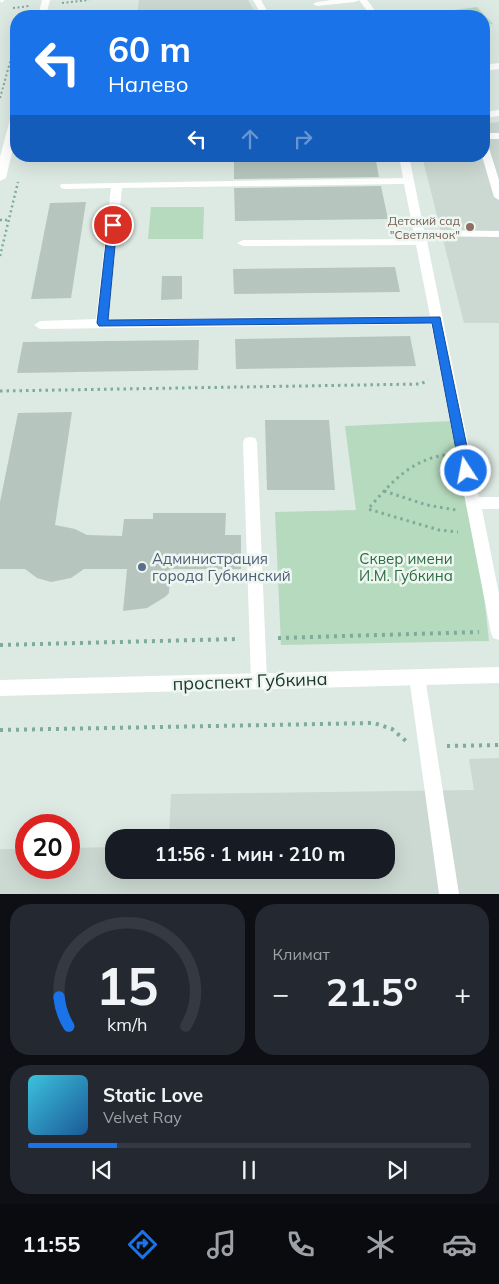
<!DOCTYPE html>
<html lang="ru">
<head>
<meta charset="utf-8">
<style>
  body { margin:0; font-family:Mulish,sans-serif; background:#242831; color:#f1f3f6; height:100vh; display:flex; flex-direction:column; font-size:19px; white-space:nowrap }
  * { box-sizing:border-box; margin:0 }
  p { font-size:16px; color:#9ea1a6 }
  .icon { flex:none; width:28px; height:28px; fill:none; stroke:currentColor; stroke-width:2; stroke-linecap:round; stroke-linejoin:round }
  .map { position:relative; height:894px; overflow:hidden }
  .panel { display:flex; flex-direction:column; gap:10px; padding:10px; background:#0d0f14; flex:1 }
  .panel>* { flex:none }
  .top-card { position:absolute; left:10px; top:10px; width:480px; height:152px; border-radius:20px; box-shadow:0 5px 20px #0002; background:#1a73e8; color:#fff; overflow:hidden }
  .speed { position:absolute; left:15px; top:814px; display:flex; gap:10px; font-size:25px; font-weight:700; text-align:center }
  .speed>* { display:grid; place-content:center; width:65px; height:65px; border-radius:50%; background:#171b24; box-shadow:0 5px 20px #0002; line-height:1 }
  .speed .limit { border:8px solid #d22; background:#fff; color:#111 }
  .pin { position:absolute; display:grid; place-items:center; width:42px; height:42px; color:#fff; margin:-21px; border:2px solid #fff; border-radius:50%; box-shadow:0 1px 5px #0007 }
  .me { position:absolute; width:55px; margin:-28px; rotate:349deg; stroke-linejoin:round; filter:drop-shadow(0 0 4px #0008) }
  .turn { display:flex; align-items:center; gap:18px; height:105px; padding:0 15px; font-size:22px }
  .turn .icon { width:65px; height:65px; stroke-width:2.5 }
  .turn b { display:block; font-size:35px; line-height:42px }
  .lanes { display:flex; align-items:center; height:48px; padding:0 15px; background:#0003; justify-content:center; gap:25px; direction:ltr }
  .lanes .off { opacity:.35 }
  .big { font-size:38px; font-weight:700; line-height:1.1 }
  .panel .card { flex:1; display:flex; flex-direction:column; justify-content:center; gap:8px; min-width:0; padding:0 18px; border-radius:20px; background:#242831 }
  .panel .dial { align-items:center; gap:0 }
  .dial svg { height:130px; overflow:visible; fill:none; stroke:#363941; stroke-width:7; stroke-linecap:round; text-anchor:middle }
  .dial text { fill:#f1f3f6; stroke:none }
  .song { display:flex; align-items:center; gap:15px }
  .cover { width:60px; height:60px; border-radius:8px; background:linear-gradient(135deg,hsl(190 70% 55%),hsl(210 70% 35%)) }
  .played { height:5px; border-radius:2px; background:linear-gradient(90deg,#1a73e8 20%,#363941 20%) }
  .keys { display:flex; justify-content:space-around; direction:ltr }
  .heat { display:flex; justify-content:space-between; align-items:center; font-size:28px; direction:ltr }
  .panel .tiles { flex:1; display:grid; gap:10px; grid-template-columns:1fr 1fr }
  .card:last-child { grid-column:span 2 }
  .trip { position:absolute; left:105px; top:829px; width:290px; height:50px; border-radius:20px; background:#171b24; box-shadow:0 5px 20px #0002; font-weight:700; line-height:50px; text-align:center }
  .menu { display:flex; height:80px; justify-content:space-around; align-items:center; background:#090b0e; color:#9ea1a6 }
  .menu .icon { width:35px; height:35px }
  .menu .current { color:#1a73e8 }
  .menu b { font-size:22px; color:#f1f3f6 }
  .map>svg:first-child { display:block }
</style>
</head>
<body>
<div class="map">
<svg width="499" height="894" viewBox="0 0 499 894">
  <rect width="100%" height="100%" fill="#dde9e3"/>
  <path fill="#ccd8d2" d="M139 0H248L257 16H137Z
    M499 122V323H464L422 156H484V124Z
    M499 758V894H0V849H26V868H69V848L114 847V870H386V838L169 837 171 794 474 790 469 759Z"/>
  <path fill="#b6dabd" d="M477 7 493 24 484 25V16H417L415 15Z
    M151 207H204L203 239H148Z
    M451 421 465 499 475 513 489 641 281 645 275 512 356 510 345 426Z"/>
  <path fill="#b6c6be" d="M234 156H375L379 177 234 179Z
    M381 186 388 219 235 221 234 188Z
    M86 202 71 298 31 299 50 203Z
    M395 267 400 292 234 294 233 269Z
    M162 276H182V299L161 300Z
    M410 336 416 366 236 369 235 339Z
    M199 340 198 370 17 373 23 342Z
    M72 412 55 525 75 529 87 535 122 536 124 519H153V513H226L225 535H241V569H170L169 593 165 597 147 608 123 611 127 569H84L71 578 51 582 37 578 25 569H0V502L18 413Z
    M265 420H329L335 490H267Z"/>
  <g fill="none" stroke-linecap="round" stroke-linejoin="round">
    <path stroke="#7fab9a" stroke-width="2" stroke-dasharray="2 2.5" stroke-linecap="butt" d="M62 3 89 0
      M13 8 29 6
      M0 98 16 41"/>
    <path stroke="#7fab9a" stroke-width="2.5" stroke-dasharray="2 3" stroke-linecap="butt" d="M0 220H9
      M0 256 18 182"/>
    <path stroke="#7fab9a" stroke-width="3" stroke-dasharray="2.5 4" stroke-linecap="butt" d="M0 391 421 384 428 380
      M445 455C410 460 390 484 368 509L439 530 458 532
      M384 491 427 505 456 510"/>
    <path stroke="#7fab9a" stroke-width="4" stroke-dasharray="3 5" stroke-linecap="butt" d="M278 638 479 632
      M0 645 237 639
      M0 730 374 723 392 729 406 741
      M447 746 499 745"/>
    <path fill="#fff" fill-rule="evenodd" d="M253 0H261L270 16H262Z
      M332 0H367L379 16H371L359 0 355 2 317 6 313 4 317 2Z
      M499 63V69L484 71V65Z
      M499 110V116L484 118V112Z
      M484 133H499V139H484Z
      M484 145 489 148 499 180V200L494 197 482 156H484Z
      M399 156H409L424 230 499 231V237L426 236 479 497H499V509H482L499 594V640L493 638 491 633 431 324 40 329 34 325 40 321 96 319 111 188 65 189 61 188 60 186 61 184 403 178ZM404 184 415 239 243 240 237 243 243 246 416 245 430 316 108 319 122 188Z
      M250 437 255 438 257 442 267 681 265 686 259 689 253 686 251 681 243 442 245 438Z
      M417 669 423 672 425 677 459 894H439L409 677 411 672Z"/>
    <path fill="#fff" fill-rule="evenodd" d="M0 0H5L1 3Z
      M42 0H50L46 16H38Z
      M16 113V136L6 178 0 181V157L11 116Z
      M499 667V683L0 696V680Z"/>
  </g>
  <path fill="#1a73e8" stroke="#114b97" d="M113 222 117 225 108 320 440 317 472 471 470 474H462L460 471 432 323 99 326 97 323 108 225Z"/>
  <circle fill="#8d6e63" stroke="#edf6f1" stroke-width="2" cx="470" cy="227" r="5"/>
  <circle fill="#5c6f8a" stroke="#edf6f1" stroke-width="2" cx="142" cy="567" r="5"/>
  <g text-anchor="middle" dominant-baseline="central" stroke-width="5" stroke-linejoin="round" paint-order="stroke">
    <g font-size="12" fill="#785e54" stroke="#edf6f1" text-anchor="end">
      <text x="460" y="220">Детский сад<tspan x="460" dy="14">"Светлячок"</tspan></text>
    </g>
    <g font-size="15" fill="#4e5e75" stroke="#edf6f1" text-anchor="start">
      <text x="152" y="558">Администрация<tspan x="152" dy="17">города Губкинский</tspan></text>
    </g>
    <g font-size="15" fill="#2c6c40" stroke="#edf6f1">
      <text x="406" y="558">Сквер имени<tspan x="406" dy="17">И.М. Губкина</tspan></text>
    </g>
    <g font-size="18" fill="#20372f" stroke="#edf6f1">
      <text transform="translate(250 681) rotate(-2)">проспект Губкина</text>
    </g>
  </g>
</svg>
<div class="speed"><div class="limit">20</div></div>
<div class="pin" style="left:113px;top:225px;background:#d93025"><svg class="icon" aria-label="arrive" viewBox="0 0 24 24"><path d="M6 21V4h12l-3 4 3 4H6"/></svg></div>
<svg class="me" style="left:466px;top:471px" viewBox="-20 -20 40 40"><circle r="17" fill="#1a73e8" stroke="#fff" stroke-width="3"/><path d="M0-11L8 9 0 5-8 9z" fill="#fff"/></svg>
<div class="trip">11:56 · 1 мин · 210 m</div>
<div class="top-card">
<div class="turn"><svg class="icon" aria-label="left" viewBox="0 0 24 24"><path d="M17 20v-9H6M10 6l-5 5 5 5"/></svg><div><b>60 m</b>Налево</div></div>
<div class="lanes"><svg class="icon" aria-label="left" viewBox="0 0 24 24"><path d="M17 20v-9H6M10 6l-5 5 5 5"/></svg><svg class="icon off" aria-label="ahead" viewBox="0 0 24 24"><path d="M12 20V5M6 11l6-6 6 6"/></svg><svg class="icon off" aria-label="right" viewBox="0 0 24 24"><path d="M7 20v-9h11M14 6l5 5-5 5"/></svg></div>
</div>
</div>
<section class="panel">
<div class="tiles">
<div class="card dial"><svg viewBox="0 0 100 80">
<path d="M14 69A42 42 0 1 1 86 69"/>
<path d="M14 69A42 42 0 0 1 8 51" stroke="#1a73e8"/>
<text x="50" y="56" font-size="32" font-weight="700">15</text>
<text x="50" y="72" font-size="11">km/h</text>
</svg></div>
<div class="card"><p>Климат</p>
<div class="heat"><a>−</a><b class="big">21.5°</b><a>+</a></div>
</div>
<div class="card">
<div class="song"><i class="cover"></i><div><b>Static Love</b><p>Velvet Ray</p></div></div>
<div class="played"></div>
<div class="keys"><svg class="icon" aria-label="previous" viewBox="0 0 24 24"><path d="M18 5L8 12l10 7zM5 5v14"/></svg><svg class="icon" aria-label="pause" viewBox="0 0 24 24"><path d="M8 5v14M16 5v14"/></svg><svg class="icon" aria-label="next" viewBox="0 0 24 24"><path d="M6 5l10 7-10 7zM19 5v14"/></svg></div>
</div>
</div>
</section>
<nav class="menu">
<b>11:55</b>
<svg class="icon current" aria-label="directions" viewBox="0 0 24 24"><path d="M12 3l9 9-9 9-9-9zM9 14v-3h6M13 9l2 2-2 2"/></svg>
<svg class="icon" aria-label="music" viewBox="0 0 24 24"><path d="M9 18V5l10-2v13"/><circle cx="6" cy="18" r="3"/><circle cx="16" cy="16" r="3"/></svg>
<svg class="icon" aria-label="phone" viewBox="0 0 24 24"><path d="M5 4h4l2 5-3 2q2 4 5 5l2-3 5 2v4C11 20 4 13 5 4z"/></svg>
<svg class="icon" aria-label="climate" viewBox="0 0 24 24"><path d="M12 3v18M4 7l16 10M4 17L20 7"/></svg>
<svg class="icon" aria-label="car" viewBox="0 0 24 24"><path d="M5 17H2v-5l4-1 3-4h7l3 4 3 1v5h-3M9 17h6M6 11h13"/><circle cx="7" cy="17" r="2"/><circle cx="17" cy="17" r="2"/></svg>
</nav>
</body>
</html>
